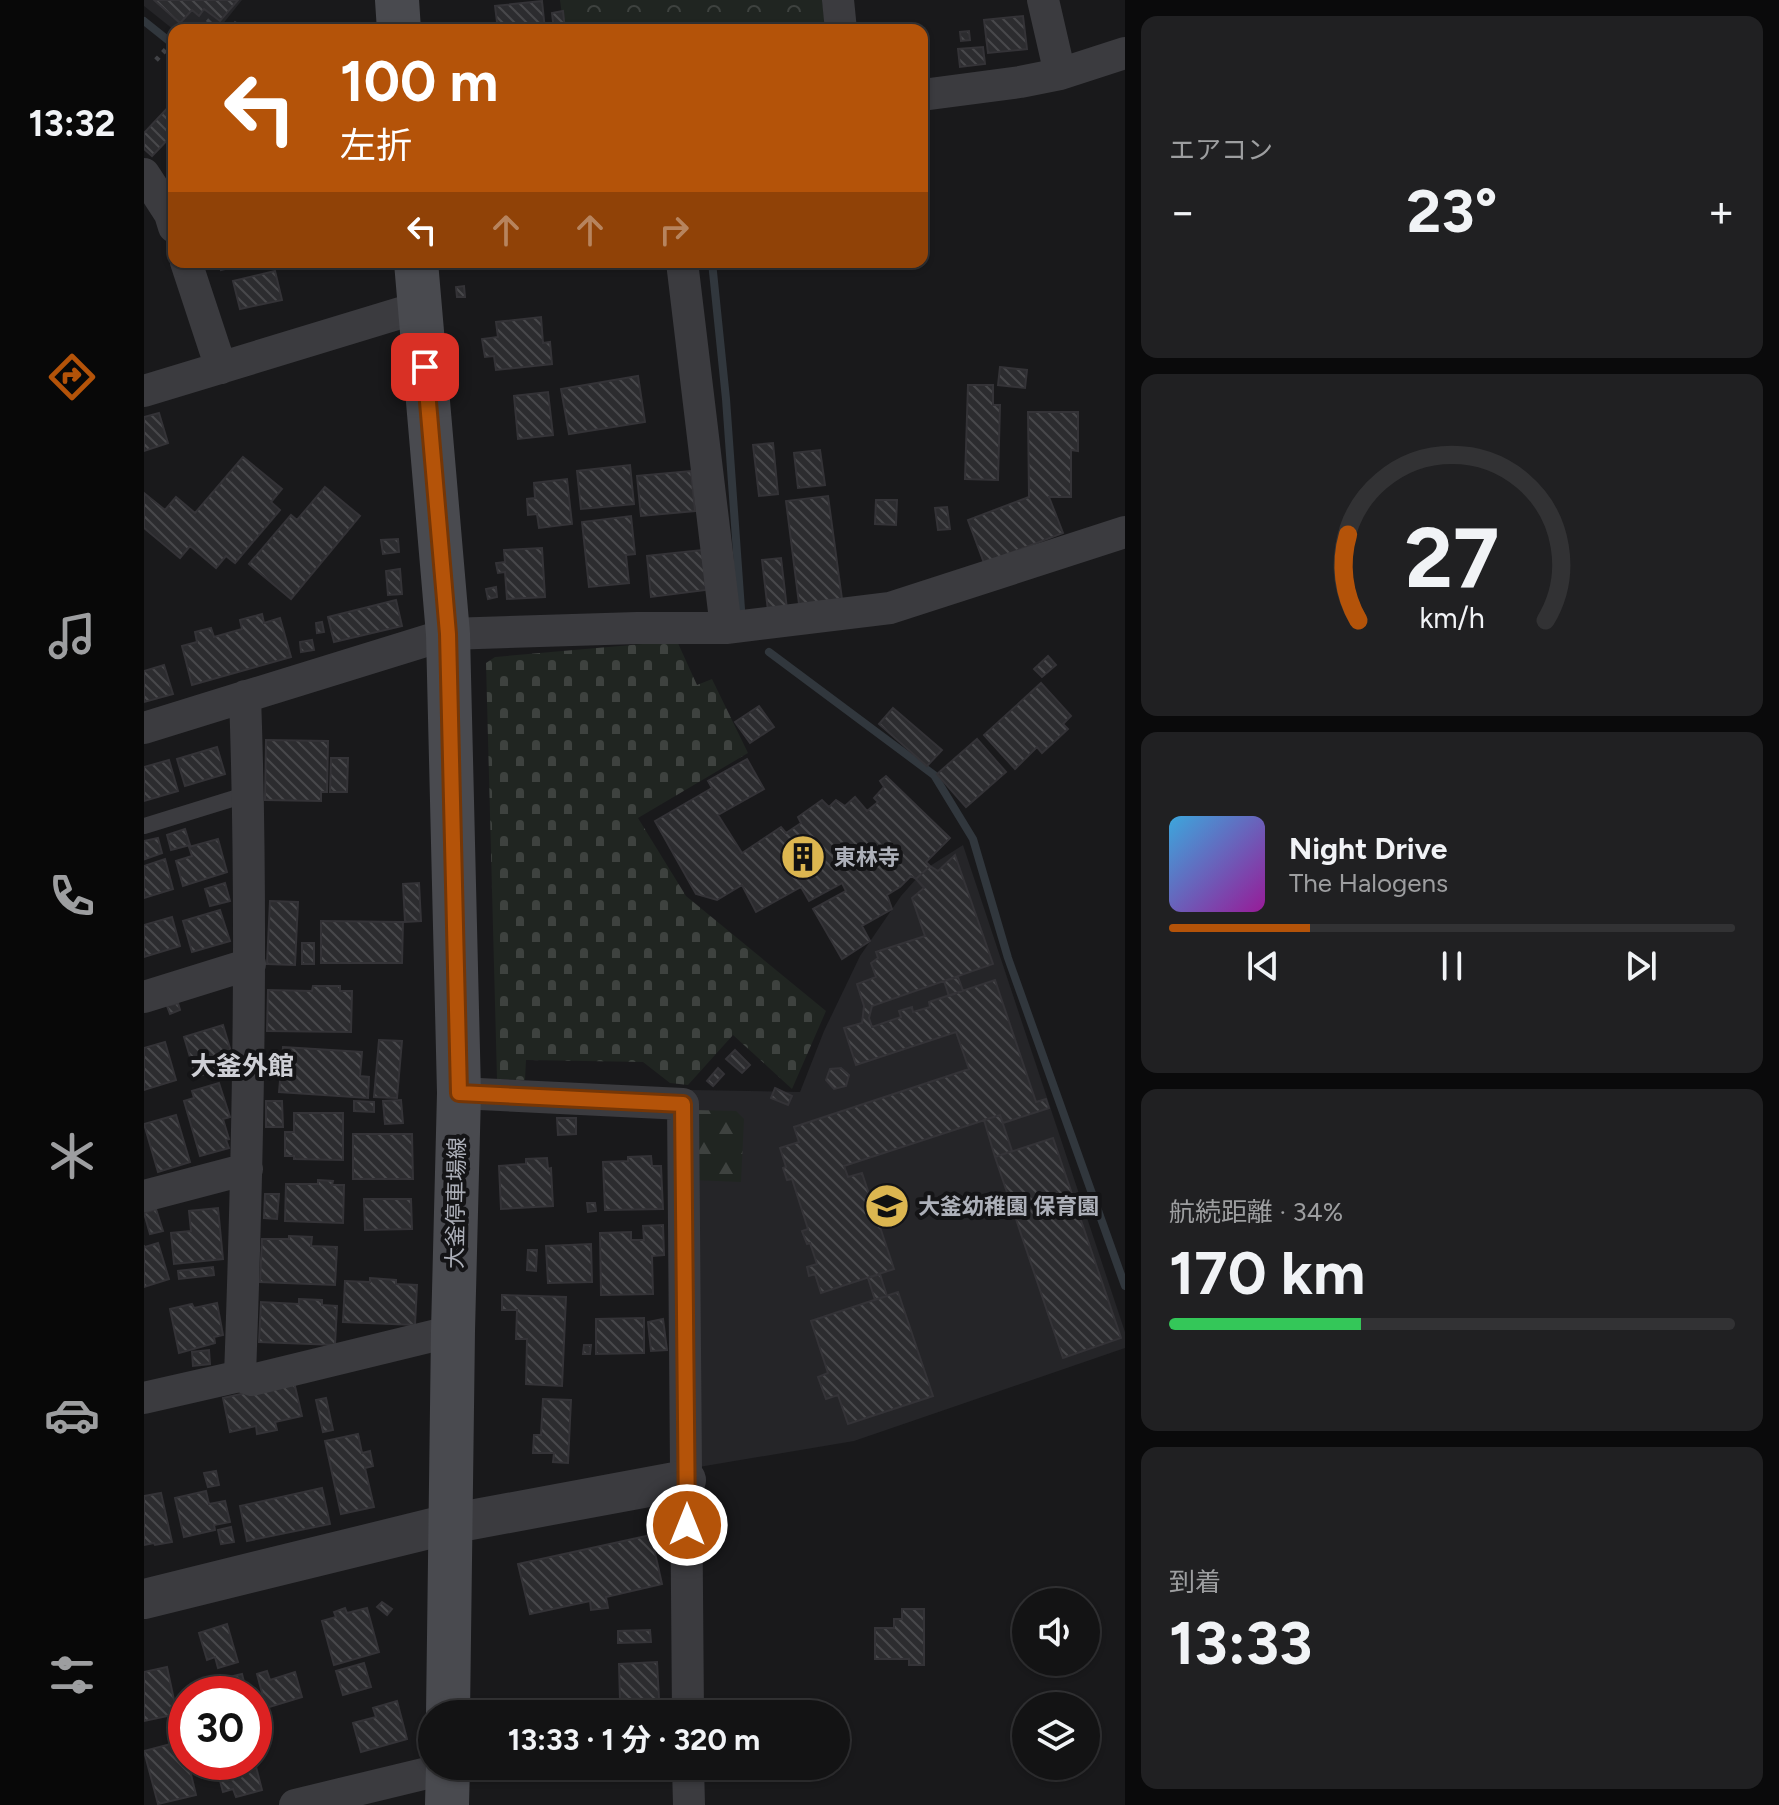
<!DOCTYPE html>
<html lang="ja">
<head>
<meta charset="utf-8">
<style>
  body { margin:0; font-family:Figtree,"Noto Sans JP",sans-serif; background:#202022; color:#f1f3f6; height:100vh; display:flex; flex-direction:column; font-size:30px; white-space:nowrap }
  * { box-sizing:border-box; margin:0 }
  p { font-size:26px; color:#9d9ea0 }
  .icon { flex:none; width:44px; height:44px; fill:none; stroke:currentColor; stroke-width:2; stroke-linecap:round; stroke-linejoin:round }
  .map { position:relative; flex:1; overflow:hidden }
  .panel { display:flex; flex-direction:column; gap:16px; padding:16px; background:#0a0a0b; width:654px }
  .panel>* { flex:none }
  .banner { position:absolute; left:24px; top:24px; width:760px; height:244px; border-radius:16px; box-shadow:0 2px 6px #0004,0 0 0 2px #323234; background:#b45309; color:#fff; overflow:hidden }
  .controls { position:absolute; left:868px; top:1588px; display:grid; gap:16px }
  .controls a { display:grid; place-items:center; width:88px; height:88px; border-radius:50%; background:#131314; box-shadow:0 2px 6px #0004,0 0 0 2px #323234; font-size:40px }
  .speed { position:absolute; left:24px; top:1676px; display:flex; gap:16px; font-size:40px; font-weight:700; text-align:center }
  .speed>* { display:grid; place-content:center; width:104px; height:104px; border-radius:50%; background:#131314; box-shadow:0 2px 6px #0004,0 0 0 2px #323234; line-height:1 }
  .speed .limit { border:12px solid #d22; background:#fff; color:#111 }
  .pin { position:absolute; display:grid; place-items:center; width:68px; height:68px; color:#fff; margin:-34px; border-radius:16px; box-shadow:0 4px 12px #0006 }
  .me { position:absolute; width:88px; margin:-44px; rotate:0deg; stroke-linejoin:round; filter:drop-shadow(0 0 6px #0008) }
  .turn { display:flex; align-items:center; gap:28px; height:168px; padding:0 40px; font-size:36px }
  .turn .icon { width:104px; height:104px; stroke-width:2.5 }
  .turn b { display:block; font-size:56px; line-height:68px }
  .lanes { display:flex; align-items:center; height:76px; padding:0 40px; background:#0003; justify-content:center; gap:40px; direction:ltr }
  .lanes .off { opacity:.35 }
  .big { font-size:60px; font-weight:700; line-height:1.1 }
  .panel .widget { flex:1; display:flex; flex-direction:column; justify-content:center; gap:12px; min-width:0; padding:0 28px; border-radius:16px; background:#202022 }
  .panel .dial { align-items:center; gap:0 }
  .dial svg { height:208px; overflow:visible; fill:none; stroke:#323234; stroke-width:7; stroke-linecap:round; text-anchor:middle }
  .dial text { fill:#f1f3f6; stroke:none }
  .song { display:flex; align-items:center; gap:24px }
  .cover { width:96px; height:96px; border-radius:12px; background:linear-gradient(135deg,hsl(200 70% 55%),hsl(300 70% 35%)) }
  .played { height:8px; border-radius:4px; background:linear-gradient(90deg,#b45309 25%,#323234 25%) }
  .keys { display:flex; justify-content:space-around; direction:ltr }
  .heat { display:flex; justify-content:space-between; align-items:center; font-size:44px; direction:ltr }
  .charge { height:12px; border-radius:6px; background:linear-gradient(90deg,#34c759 34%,#323234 0) }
  .trip { position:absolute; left:274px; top:1700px; width:432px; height:80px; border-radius:40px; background:#131314; box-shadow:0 2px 6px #0004,0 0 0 2px #323234; font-weight:700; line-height:80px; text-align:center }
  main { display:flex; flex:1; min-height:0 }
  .tabs { display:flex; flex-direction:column; width:144px; justify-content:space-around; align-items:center; background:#080808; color:#9d9ea0 }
  .tabs .icon { width:56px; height:56px }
  .tabs .active { color:#b45309 }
  .tabs b { font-size:36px; color:#f1f3f6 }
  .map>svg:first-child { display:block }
</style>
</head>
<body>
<main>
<nav class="tabs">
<b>13:32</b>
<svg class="icon active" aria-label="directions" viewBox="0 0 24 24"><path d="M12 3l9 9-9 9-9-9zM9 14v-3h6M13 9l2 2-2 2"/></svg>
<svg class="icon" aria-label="music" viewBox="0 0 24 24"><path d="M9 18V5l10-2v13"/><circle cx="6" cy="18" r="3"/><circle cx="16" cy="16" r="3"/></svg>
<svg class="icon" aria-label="phone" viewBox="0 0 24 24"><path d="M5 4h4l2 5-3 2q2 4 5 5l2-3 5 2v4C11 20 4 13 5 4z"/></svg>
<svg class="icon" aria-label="climate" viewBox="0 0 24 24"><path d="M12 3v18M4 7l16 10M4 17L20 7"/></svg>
<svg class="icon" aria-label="car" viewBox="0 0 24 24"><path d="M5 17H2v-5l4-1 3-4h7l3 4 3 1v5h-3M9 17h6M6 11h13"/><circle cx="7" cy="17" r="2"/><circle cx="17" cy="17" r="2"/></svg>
<svg class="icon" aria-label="filters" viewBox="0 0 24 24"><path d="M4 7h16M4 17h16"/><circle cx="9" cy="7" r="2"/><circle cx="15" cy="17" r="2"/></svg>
</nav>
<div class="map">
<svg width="981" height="1805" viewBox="0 0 981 1805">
  <defs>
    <pattern id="forest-firs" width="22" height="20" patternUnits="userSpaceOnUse" patternTransform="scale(2)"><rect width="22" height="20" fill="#202521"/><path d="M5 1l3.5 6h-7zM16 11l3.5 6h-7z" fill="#3e423f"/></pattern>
    <pattern id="cemetery-stones" width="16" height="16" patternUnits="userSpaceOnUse" patternTransform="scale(2)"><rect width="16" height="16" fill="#202521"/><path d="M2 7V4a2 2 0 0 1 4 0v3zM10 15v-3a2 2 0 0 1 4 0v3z" fill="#3e423f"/></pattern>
    <pattern id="park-crowns" width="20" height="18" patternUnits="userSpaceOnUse" patternTransform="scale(2)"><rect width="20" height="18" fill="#202521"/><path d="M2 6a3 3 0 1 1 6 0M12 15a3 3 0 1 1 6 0" fill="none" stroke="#3e423f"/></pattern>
    <pattern id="building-back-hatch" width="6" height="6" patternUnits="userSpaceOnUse" patternTransform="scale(2)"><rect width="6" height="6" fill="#2c2c2f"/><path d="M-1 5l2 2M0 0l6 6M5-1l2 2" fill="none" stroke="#48484b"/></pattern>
  </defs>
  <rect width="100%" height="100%" fill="#19191b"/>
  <path fill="#252528" d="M0 0H98L74 30H30L0 6Z
    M819 845 981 1332V1348L710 1441 549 1468 547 1090 656 1092 680 1031 716 956 757 896 772 879 786 866Z"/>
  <path fill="url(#forest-firs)" d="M550 1110 592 1111 600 1119 597 1182 548 1180Z"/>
  <path fill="url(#cemetery-stones)" d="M533 641 553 685 568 679 604 753 494 818 542 896 682 1011 648 1089 589 1035 544 1085 526 1083 499 1062 382 1060 381 1080 353 1079 342 663 351 657Z"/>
  <path fill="url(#park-crowns)" d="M416 0H678L682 30H420Z"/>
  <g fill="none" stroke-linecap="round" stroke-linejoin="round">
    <path stroke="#31373d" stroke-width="8" d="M0 21 30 45
      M568 262 582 399 597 609
      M625 652 790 775 829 839 864 958 981 1286"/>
  </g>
  <path fill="url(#building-back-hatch)" stroke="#343337" stroke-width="2" d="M10 0H94L76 21 60 9 55 16 48 10 36 23Z
    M398 1 401 30H354L351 6Z
    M419 11 421 30H410L408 13Z
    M879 16 883 49 844 53 840 20Z
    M91 22 104 30H86Z
    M825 31 826 40 817 41 816 32Z
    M839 47 841 64 816 67 814 49Z
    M30 101V133L8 156 0 149V133Z
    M76 262H111L77 270Z
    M131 271 138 300 96 309 89 281Z
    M320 286 321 297H313L312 287Z
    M397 317 399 343 406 342 408 364 352 370 350 356 341 357 338 339 354 337 352 322Z
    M856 367 883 370 881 388 854 385Z
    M494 376 501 422 425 434 417 389Z
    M824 385H849V405H856L854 480 821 479Z
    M404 392 409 435 374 439 370 396Z
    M884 412H934V451L927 450V497H905L919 533 840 563 824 520 885 497Z
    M15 413 24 443 0 451V417Z
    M629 443 634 494 615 496 609 445Z
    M676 450 681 485 654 488 650 453Z
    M99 457 138 489 127 502 136 510 91 563 82 556 72 568 46 546 36 558 0 528V493L21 510 32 497 51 513Z
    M486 465 490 504 437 509 433 471Z
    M547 471 551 511 497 516 493 476Z
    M423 479 428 524 395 528 393 514 384 515 383 499 391 498 390 483Z
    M181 487 216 516 147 599 105 564 147 515 153 520Z
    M684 496 698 599 655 604 642 501Z
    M732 500H753L752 525 731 524Z
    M803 507 806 529 794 530 791 508Z
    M487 516 491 554 482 555 485 583 445 587 438 522Z
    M254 539 255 552 239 554 237 540Z
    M398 548 401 597 363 599 361 572 354 573 352 563 361 562 360 550Z
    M558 550 562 590 507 597 503 556Z
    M637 558 643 609 624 611 618 560Z
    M256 569 258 594 244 595 242 571Z
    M352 587 353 597 344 599 342 589Z
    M252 600 258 626 190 642 184 617Z
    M118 614 120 623 136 618 147 657 48 685 38 646 53 642 51 632 67 628 70 637 98 629 96 620Z
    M178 622 180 632 173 633 172 623Z
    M168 640 170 650 157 652 156 642Z
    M904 656 912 665 898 677 890 669Z
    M20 665 29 694 0 702V671Z
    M897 683 927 716 919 724 924 729 898 753 893 747 871 769 840 735Z
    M615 706 630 727 606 743 591 722Z
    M749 708 798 750 783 766 735 724Z
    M833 739 862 772 822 807 793 774Z
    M122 740 184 741 183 792H177V801L121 800Z
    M73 747 81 774 41 786 33 759Z
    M187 758H204L203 792H186Z
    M603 759 620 789 574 815 598 853 637 827 642 833 657 823 654 817 678 800 685 807 692 800 701 806 711 797 723 811 734 802 730 798 740 787 736 781 742 776 806 838 782 862 786 866 772 879 767 876 756 887 743 895 748 909 718 926 726 941 698 959 669 909 702 891 698 883 665 901 657 887 612 912 598 885 573 900 552 894 511 821 568 788 564 781Z
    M25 760 34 791 0 801V767Z
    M41 829 46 845 27 850 23 835Z
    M14 838 18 853 1 859 0 841Z
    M74 839 83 872 39 886 32 861 48 856 45 847Z
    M811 855 849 964 728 1006 725 1018 728 1027 757 1017 755 1011 768 1007 769 1012 786 1007 785 1002 851 980 892 1102 902 1099 905 1108 859 1123 856 1115 700 1166 704 1177 718 1173 750 1269 677 1293 671 1274 665 1276 663 1267 673 1264 666 1243 663 1244 658 1231 664 1229 648 1179 643 1180 639 1168 642 1167 636 1148 655 1142 650 1127 825 1069 812 1032 712 1065 700 1028 718 1023 720 1006 713 984 732 977 727 963 734 958 732 952 781 936 768 898 780 888 772 879 786 866 794 871Z
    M21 859 29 889 0 898V866Z
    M81 883 86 901 66 906 61 889Z
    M275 883 277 921 261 922 259 884Z
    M126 901 154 902 151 965 123 964Z
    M76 910 86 941 48 952 39 921Z
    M28 917 36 946 0 957V925Z
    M177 921 259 922 258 963H177Z
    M158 943H170V964H158Z
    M814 977 819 991 805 996 800 981Z
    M169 986H196V991H208L207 1032 123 1031 124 990 168 991Z
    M34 1003 36 1010 26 1014 23 1006Z
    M79 1025 91 1065 52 1077 40 1037Z
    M235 1040 258 1041 253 1098 230 1097Z
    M21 1042 32 1080 0 1090V1048Z
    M139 1047 218 1052 216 1076 225 1077 224 1098 135 1092Z
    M591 1050 606 1065 598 1073 582 1059Z
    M574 1068 580 1074 569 1086 563 1081Z
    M697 1068 705 1075 702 1086 690 1089 682 1080 686 1069Z
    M75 1083 86 1117 79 1119 85 1139 82 1140 85 1148 56 1156 40 1101 50 1098 48 1091Z
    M631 1088 648 1096 644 1105 627 1098Z
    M257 1100 259 1123 241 1124 239 1101Z
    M122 1101H138L139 1127H122Z
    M210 1101 230 1102V1112L210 1111Z
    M150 1113H199V1160L150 1159V1156H141V1132H150Z
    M32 1115 46 1162 14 1172 0 1124Z
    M856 1115 868 1151 851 1157 840 1120Z
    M413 1118H432V1134L414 1135Z
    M209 1134H268L269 1179H209Z
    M909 1138 977 1338 919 1358 851 1157Z
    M507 1156 508 1166H517L519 1209 461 1210 459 1162 484 1161V1157Z
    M403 1158 404 1169 407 1168 409 1206 357 1209 355 1166 382 1164V1159Z
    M174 1180 189 1181 188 1185H200L199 1223 141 1221 142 1184H174Z
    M121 1194H135L133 1219 120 1218Z
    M220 1199H267L268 1229 221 1230Z
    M443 1203H451L452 1211 444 1212Z
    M74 1208 79 1259 30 1264 27 1233 47 1231 45 1211Z
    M12 1209 19 1231 6 1234 0 1213Z
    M519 1225 520 1255 508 1256 509 1294 457 1295 456 1233 487 1232V1240H500L499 1226Z
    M145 1236 168 1237 167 1246 193 1247 191 1285 116 1282 118 1239H145Z
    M14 1243 25 1279 0 1287V1246L1 1247Z
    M447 1244 448 1282 404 1283 402 1246Z
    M384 1250H393L392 1271 383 1270Z
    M69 1267 70 1275 35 1279 34 1271Z
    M736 1274 743 1296 731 1300 724 1278Z
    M226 1278 252 1280V1284L273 1285 271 1325 199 1322 201 1281 226 1282Z
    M754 1292 789 1396 704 1424 694 1395 682 1399 674 1377 684 1373 667 1321Z
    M358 1295 422 1297 418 1386 382 1384 383 1339H372L373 1310H358Z
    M155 1299 178 1300V1305L193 1306 191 1345 115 1342 117 1302 155 1304Z
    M73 1303 79 1335 70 1337 71 1343 35 1353 26 1309 48 1304 50 1308Z
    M500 1318V1353L452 1354V1319Z
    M519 1319 523 1350 507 1351 504 1322Z
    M440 1345H447L446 1354H439Z
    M65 1350 66 1364 49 1366 48 1352Z
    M150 1382 158 1416 131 1422 133 1430 113 1434 112 1426 86 1432 79 1398Z
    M182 1398 189 1430 179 1432 172 1400Z
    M399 1399 427 1400 424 1463 409 1462 410 1453H389L390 1435H397Z
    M214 1434 218 1453 226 1451 229 1466 221 1468 230 1507 197 1514 181 1441Z
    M72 1471 75 1485 64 1487 60 1473Z
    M178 1488 186 1524 103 1541 96 1506Z
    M62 1491 65 1504 81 1501 86 1522 70 1525 71 1530 40 1537 31 1498Z
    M17 1493 28 1542 11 1545 10 1543 0 1545V1496Z
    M87 1527 90 1542 77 1544 74 1530Z
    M507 1535 518 1584 462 1597 464 1608 447 1610 446 1601 386 1614 374 1564Z
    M238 1602 248 1609 243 1615 233 1607Z
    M201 1608 203 1613 223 1608 235 1652 190 1665 178 1621 192 1617 190 1612Z
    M758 1609H780V1665H765V1659H731V1628H750V1619H758Z
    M83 1624 94 1662 74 1668 71 1657 63 1660 55 1633Z
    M506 1630 507 1642 474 1643V1631Z
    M513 1662 515 1699 476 1700 475 1664Z
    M220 1663 227 1687 199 1695 192 1671Z
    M23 1667 33 1714 0 1721V1672Z
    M123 1671 126 1680 151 1672 158 1697 122 1708 113 1674Z
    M98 1674 103 1694H42V1708L39 1694 69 1686 68 1681Z
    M253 1701 263 1739 217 1752 209 1723 232 1717 229 1708Z
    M439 1701H462V1714H439Z
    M38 1741 42 1762H44L52 1795 14 1804 0 1751Z
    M110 1759 118 1790 92 1797 89 1789 79 1792 71 1762H110Z"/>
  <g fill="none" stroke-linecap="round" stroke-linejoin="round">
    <path stroke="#414246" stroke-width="5" stroke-dasharray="4 6" stroke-linecap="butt" d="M57 30 66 20
      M12 60 30 41"/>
    <path stroke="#3b3b3f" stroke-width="16" d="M0 826 104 794"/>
    <path stroke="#3b3b3f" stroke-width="32" d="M694 0 697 30
      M899 0 916 74
      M778 95 876 82 916 74 981 53
      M0 174 26 214 30 227
      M42 262 77 368
      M538 262 582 628
      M0 391 276 307
      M0 728 304 634 493 628H582L746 608 981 532
      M0 997 106 964
      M315 1093 539 1104 544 1714
      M0 1196 103 1169
      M96 1376C104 1149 109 923 101 696
      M0 1398 96 1376 108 1380 309 1331
      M544 1766 545 1805
      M151 1805 304 1768"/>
    <path stroke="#3b3b3f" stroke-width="40" d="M0 1599 305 1524 542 1480"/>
    <path stroke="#494a4f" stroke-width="44" d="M253 0 255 30
      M272 262 304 634 315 1093 309 1331 304 1714
      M303 1805 304 1766"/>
  </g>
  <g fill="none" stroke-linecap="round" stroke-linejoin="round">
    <g stroke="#753606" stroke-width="20">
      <path id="route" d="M281 367 304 634 315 1093 539 1104 543 1525"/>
    </g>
    <use href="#route" stroke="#b45309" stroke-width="14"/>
  </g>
  <defs>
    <g id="building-disc" transform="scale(2.3)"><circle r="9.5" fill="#dcb650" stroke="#141416"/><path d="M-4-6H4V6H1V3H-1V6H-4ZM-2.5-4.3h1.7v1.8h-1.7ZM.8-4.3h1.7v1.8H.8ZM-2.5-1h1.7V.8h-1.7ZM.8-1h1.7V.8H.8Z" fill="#111"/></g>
    <g id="school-disc" transform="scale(2.3)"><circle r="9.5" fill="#dcb650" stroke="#141416"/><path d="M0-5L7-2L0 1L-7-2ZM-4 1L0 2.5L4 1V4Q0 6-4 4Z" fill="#111"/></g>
  </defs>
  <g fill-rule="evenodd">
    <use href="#building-disc" x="659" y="857"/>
    <use href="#school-disc" x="743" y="1206"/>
  </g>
  <g text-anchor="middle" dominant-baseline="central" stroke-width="8" stroke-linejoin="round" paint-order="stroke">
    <g font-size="22" font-weight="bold" fill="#adb0b9" stroke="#141416" text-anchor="start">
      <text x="690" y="857">東林寺</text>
      <text x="774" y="1206">大釜幼稚園 保育園</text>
    </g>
    <g font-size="22" fill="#adb0b9" stroke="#141416">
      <text transform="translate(312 1203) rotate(-89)">大釜停車場線</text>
    </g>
    <g font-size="26" font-weight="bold" fill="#cecfd5" stroke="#141416">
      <text x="98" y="1066">大釜外館</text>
    </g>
  </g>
</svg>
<div class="controls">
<a><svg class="icon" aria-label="sound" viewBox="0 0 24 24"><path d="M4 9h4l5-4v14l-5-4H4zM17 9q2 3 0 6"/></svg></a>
<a><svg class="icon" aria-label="layers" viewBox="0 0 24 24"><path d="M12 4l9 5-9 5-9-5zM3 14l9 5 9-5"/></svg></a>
</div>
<div class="speed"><div class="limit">30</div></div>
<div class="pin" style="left:281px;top:367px;background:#d93025"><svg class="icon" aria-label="arrive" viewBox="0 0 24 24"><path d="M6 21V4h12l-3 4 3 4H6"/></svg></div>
<svg class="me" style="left:543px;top:1525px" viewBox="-20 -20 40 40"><circle r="17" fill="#b45309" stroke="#fff" stroke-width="3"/><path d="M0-11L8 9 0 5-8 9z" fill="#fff"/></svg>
<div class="trip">13:33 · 1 分 · 320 m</div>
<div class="banner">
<div class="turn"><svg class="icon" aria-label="left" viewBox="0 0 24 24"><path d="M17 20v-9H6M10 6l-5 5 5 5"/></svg><div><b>100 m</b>左折</div></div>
<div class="lanes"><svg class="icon" aria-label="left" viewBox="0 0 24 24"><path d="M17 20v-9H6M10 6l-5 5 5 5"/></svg><svg class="icon off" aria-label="ahead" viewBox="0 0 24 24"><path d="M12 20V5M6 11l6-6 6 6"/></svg><svg class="icon off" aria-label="ahead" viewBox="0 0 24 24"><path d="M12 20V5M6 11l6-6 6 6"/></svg><svg class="icon off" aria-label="right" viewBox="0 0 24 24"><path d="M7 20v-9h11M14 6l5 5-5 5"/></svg></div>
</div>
</div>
<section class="panel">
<div class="widget"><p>エアコン</p>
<div class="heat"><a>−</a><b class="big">23°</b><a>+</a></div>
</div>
<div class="widget dial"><svg viewBox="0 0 100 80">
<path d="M14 69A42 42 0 1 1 86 69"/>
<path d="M14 69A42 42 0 0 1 10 36" stroke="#b45309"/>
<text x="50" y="56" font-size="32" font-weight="700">27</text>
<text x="50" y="72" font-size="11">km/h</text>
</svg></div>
<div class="widget">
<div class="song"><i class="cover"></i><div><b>Night Drive</b><p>The Halogens</p></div></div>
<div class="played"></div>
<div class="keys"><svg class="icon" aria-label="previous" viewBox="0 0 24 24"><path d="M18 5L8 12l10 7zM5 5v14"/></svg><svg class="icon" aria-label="pause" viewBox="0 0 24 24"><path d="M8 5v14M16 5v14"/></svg><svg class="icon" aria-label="next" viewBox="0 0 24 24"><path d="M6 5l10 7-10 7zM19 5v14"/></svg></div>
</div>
<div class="widget"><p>航続距離 · 34%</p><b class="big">170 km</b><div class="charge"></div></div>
<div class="widget"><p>到着</p><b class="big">13:33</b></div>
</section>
</main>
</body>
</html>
